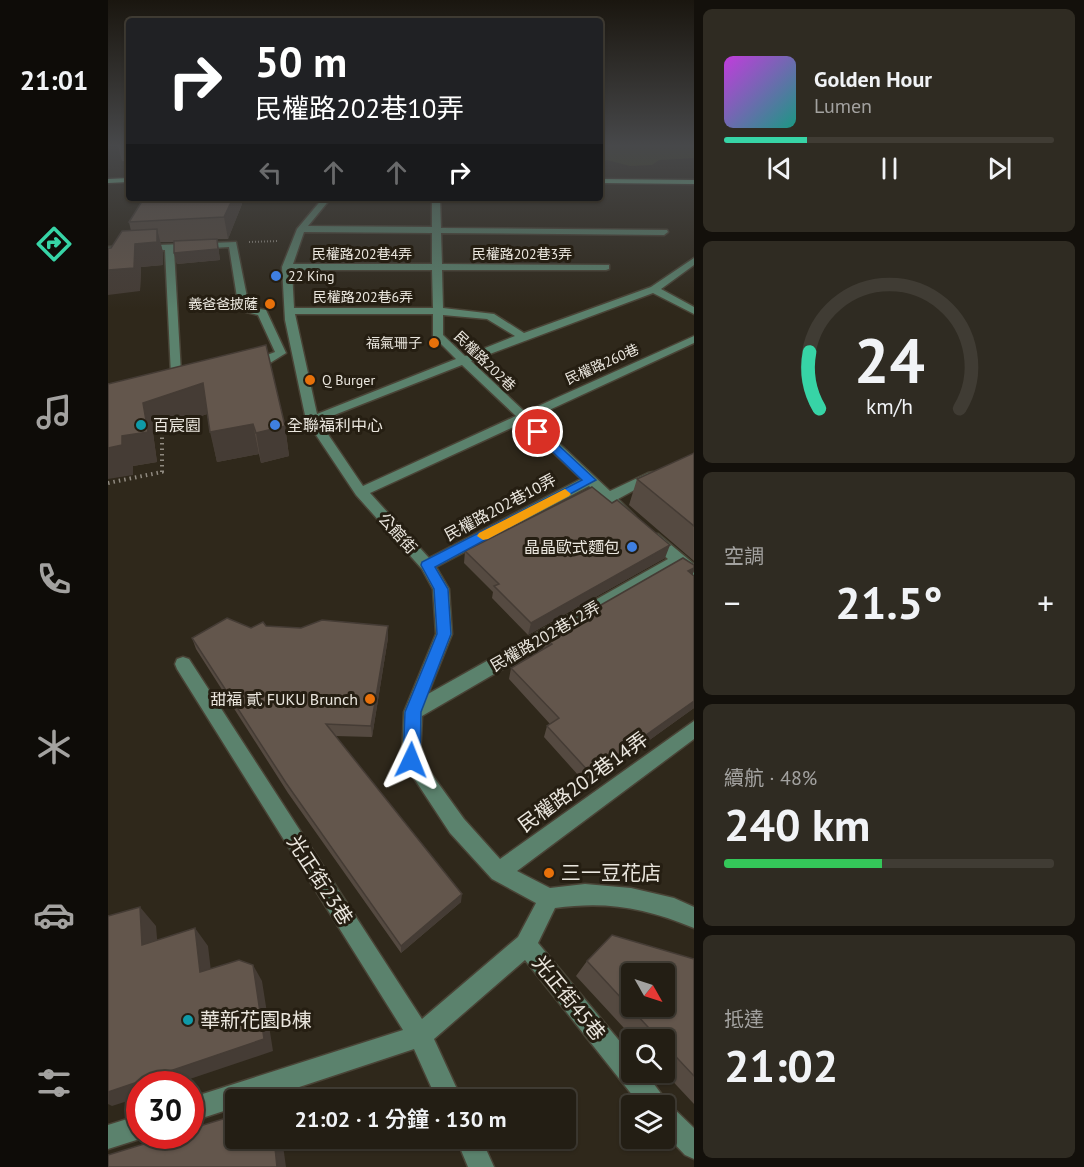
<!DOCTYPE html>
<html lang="zh-TW">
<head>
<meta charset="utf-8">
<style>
  body { margin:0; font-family:"PT Sans","Noto Sans TC",sans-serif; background:#2f2b22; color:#f1f3f6; height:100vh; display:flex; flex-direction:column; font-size:22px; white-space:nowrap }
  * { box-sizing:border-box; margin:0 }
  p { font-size:20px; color:#a3a2a0 }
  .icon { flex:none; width:33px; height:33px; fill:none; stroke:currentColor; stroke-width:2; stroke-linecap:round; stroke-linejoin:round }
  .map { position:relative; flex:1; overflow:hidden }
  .details { display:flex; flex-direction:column; gap:9px; padding:9px; background:#13100b; width:390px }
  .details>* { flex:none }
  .top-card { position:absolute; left:18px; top:18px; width:477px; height:183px; border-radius:6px; box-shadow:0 2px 4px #0004,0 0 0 2px #403c34; background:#202124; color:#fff; overflow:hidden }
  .needle { width:39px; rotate:129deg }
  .buttons { position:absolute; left:513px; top:963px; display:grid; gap:12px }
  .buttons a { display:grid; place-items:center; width:54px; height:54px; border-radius:6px; background:#231e14; box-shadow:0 2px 4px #0004,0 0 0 2px #403c34; font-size:30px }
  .speed { position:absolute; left:18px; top:1071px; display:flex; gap:12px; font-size:30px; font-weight:700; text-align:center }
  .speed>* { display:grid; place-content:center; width:78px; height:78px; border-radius:50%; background:#231e14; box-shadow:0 2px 4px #0004,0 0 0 2px #403c34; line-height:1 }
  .speed .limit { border:9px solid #d22; background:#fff; color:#111 }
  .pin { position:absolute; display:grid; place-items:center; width:51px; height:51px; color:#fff; margin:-26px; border:3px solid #fff; border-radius:50%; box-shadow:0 2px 6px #0007 }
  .me { position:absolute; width:66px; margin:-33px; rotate:2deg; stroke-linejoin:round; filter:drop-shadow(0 0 4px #0008) }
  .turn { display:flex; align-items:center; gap:21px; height:126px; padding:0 30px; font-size:27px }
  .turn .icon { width:78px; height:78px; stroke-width:2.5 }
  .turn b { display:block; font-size:42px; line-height:51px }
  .lanes { display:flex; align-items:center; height:57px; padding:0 30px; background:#0003; justify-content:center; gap:30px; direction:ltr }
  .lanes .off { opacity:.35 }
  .big { font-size:45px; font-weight:600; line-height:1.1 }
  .details .tile { flex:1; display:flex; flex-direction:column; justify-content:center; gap:9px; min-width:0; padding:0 21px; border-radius:9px; background:#2f2b22 }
  .details .dial { align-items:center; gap:0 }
  .dial svg { height:156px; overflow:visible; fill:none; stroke:#403c34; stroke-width:7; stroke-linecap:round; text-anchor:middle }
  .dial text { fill:#f1f3f6; stroke:none }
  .song { display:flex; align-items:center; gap:18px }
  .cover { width:72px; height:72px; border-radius:9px; background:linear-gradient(135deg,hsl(290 70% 55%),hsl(170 70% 35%)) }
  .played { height:6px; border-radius:3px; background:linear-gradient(90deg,#37d4a6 25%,#403c34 25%) }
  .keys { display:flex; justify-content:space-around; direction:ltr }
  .heat { display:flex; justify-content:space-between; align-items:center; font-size:33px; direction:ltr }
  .charge { height:9px; border-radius:4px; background:linear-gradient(90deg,#34c759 48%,#403c34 0) }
  .trip { position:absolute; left:117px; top:1089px; width:351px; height:60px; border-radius:6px; background:#231e14; box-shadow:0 2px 4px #0004,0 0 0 2px #403c34; font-weight:600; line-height:60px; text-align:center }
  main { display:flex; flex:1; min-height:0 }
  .tab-bar { display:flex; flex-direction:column; width:108px; justify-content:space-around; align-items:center; background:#0e0c08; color:#a3a2a0 }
  .tab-bar .icon { width:42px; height:42px }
  .tab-bar .selected { color:#37d4a6 }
  .tab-bar b { font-size:27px; color:#f1f3f6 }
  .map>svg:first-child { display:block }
</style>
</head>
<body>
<main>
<nav class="tab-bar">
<b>21:01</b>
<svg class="icon selected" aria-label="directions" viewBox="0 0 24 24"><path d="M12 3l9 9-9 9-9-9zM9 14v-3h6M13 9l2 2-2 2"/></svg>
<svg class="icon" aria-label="music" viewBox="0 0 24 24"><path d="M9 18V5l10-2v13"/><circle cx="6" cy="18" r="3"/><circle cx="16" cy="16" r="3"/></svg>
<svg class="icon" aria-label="phone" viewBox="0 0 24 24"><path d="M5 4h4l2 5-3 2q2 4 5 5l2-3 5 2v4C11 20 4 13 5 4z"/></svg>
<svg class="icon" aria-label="climate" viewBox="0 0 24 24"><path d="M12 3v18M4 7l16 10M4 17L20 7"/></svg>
<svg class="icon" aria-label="car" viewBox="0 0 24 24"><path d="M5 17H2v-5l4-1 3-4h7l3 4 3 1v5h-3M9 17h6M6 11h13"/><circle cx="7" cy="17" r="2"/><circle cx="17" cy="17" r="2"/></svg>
<svg class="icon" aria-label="filters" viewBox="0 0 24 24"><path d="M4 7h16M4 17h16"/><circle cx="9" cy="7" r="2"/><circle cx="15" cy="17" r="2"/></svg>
</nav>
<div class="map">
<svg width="586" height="1167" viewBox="0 0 586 1167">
  <rect width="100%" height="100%" fill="#2f281b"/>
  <path fill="#41461e" d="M492 146H586V158L551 160 544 165 522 166 499 160 492 163Z"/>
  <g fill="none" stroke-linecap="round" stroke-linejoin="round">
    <g stroke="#494336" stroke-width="3">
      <path id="minor" d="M215 198H223L200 226 324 227V198H332L333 228 559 230 560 232 556 235 333 233 334 264 501 265V269L498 270H334L335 308 386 314 416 333 543 287 586 258V265L553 289 586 307V314L545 293 363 361 417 412 586 336V343L424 418 502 491 540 473 545 472 552 476 510 499 527 516 525 519H515L481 486 328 567 341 589 344 634 320 694 560 559 540 542 538 538 540 534H550L586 564V578L570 567 314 716 312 758 356 819 392 859 586 721V739L409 871 442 888 477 884 523 888 566 898 586 907V928C537 908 500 901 447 908L430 943 524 1056V1072H537L560 1103 586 1128V1159L577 1155 556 1133V1106H533L417 960 326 1039 354 1100H329L306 1049 152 1100H128V1107L82 1122V1098L295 1030 69 669 67 664 69 659 75 657 81 659 314 1019 410 937 428 903 384 879 342 833 294 760 296 712 328 634 325 589 314 569 248 495 198 420 177 320 174 267 189 229ZM196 232 324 233V264H185ZM184 270H324L325 308H186ZM187 314H325V336L348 359 209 414ZM335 315 379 319 407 336 357 356 335 335ZM354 365 408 416 255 486 211 421ZM414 423 473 479 321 558 262 493Z
        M128 242 141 307 158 310 178 353 162 363 144 366 138 363 167 352 150 315 131 310 121 247 66 250 73 373 71 375H63L57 250 0 253V247Z
        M32 1115V1136H41L0 1149V1125Z
        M348 1138H373L386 1167H360Z"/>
    </g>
    <g stroke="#494336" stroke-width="3">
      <path id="major" d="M21 178V182L0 183V179Z
        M492 179 586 180V184L492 183Z"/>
    </g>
    <path stroke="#908a80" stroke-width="2" stroke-dasharray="1 2" stroke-linecap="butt" d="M141 242 170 241"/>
    <path stroke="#908a80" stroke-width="4" stroke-dasharray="1.5 4" stroke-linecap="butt" d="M0 483 54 472V433"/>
    <use href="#minor" fill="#5b826d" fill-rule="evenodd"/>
    <use href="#major" fill="#88dcb1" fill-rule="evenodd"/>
  </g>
  <path fill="#554a41" d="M10 146H21V161H14Z
    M36 198H133L134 204 120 239H109L112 260 69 264 66 253V242H52L55 252V265L33 267 32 291 3 248 23 231 21 222Z
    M0 384 177 426 181 456 153 463 151 454 109 462 99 414 45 433 49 462 25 466V475Z
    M586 453V561L521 505 529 479Z
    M357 551 557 558 420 635 384 598 385 592 356 563Z
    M586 565V571L584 575 586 576V708L479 785 436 737 439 726 442 724 401 679 403 668 435 649 437 637Z
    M158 626 280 638 264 737 227 736 353 902 293 953 180 793 88 649 84 638Z
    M586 959V1104L556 1072V1040H527L468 976 479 961Z"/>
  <path fill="#453c35" d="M125 198H133L134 204 120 239 116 217Z
    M49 229 55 252V265L33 267 32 291 0 295V270L27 244Z
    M109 239 112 260 69 264 66 253Z
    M95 383 102 413 45 433 49 462 25 466V475L0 479V448L14 436 35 403Z
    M145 424 151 454 109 462 102 432Z
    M177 426 181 456 153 463 148 433Z
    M562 545 557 558 420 635 423 623Z
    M586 568V571L583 579 580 571Z
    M280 626V638L264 737 263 726Z
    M586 701V708L479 785 483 774Z
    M354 894 353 902 293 953V946Z
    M32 907 48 926 51 962 34 945Z
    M87 928 100 946 105 988 92 972Z
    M145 965 154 981 165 1051 67 1084H32V1097L4 1106 0 1104V1092Z
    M166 1138H174L178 1167H169Z"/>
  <path fill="#63564c" stroke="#453c35" stroke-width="1.5" fill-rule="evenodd" d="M36 198H125L116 217 21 222Z
    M49 229V242L27 244 26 268 0 270V248H3L14 231Z
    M109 239 110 249 66 253V241Z
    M158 345 177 426 148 433 145 424 102 432 95 383 35 403 40 432 14 436V445L0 448V384Z
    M586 453V526L529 479Z
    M484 487 504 503 509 500 562 545 423 623 386 586 391 584 357 551Z
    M575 558 586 565V568L580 571 586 576V701L483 774 439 726 451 718 403 668 444 644 437 637Z
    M119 618 143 628 155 622 158 626 193 628 214 620 280 626 263 726 218 724 354 894 293 946 178 783 84 638Z
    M32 907 34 945 87 928 92 972 131 960 145 965 156 1039 0 1092V916Z
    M504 935 586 959V1076L556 1044V1040H552L479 961ZM524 974H556V1006H524Z
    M128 1115V1138H166L169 1167H0V1155L62 1136H82V1129Z"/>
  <linearGradient id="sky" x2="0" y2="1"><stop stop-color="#1a160f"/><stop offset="0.47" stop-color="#47484a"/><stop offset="1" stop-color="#47484a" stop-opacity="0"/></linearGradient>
  <rect width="586" height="309" fill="url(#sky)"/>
  <path fill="#1a73e8" stroke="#114b97" stroke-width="1.5" d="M430 429 434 430 488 480 327 567 340 589 343 634 313 712 312 760 309 765 303 767 297 765 295 760 297 712 329 634 326 589 313 565 314 562 474 480 427 435V430Z"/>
  <path fill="#f59e0b" d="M457 489 463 494 461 496 380 539 375 540 369 536 371 533Z"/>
  <g fill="#3f7fe0" stroke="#251e12" stroke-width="2">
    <circle cx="168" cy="276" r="6"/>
    <circle cx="167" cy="425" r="6"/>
    <circle cx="524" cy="547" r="6"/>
  </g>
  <g fill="#e8710a" stroke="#251e12" stroke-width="2">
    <circle cx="162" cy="304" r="6"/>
    <circle cx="326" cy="343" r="6"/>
    <circle cx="202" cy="380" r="6"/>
    <circle cx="262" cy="699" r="6"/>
    <circle cx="441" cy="873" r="6"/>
  </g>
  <g fill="#0f9aa8" stroke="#251e12" stroke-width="2">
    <circle cx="33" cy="425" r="6"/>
    <circle cx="80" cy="1020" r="6"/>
  </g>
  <g text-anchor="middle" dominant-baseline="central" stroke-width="6" stroke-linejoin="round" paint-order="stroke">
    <g font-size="14" fill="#eae6de" stroke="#251e12">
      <text x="254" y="254">民權路202巷4弄</text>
      <text x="414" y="254">民權路202巷3弄</text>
      <text x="255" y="297">民權路202巷6弄</text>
      <text transform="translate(377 361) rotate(44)">民權路202巷</text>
      <text transform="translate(494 364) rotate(-24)">民權路260巷</text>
    </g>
    <g font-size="14" fill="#eae6de" stroke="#251e12" text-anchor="start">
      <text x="180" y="276">22 King</text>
      <text x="150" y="304" text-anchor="end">義爸爸披薩</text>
      <text x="314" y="343" text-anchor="end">福氣珊子</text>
      <text x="214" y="380">Q Burger</text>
    </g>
    <g font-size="16" fill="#eae6de" stroke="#251e12" text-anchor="start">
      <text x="45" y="425">百宸園</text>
      <text x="179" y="425">全聯福利中心</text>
      <text x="512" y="547" text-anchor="end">晶晶歐式麵包</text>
      <text x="250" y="699" text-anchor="end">甜福 貳 FUKU Brunch</text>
    </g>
    <g font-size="16" fill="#eae6de" stroke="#251e12">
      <text transform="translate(392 507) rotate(-28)">民權路202巷10弄</text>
      <text transform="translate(290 533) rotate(48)">公館街</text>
      <text transform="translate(437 636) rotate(-30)">民權路202巷12弄</text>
    </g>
    <g font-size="20" fill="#eae6de" stroke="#251e12">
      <text transform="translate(475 782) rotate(-36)">民權路202巷14弄</text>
      <text transform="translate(212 880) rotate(57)">光正街23巷</text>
      <text transform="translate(461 998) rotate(51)">光正街45巷</text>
    </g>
    <g font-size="20" fill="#eae6de" stroke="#251e12" text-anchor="start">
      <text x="453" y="873">三一豆花店</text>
      <text x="92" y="1020">華新花園B棟</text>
    </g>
  </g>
</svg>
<div class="buttons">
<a><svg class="needle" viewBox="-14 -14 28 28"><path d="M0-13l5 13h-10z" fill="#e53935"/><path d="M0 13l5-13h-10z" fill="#a3a2a0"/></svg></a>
<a><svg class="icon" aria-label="search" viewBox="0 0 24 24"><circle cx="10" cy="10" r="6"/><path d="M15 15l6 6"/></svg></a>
<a><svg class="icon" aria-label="layers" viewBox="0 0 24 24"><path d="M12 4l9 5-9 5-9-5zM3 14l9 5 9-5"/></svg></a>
</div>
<div class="speed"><div class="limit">30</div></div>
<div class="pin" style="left:430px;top:432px;background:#d93025"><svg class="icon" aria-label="arrive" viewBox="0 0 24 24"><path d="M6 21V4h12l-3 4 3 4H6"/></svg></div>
<svg class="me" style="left:303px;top:760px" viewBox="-20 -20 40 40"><path d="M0-17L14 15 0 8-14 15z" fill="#1a73e8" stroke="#fff" stroke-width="4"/></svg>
<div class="trip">21:02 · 1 分鐘 · 130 m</div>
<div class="top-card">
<div class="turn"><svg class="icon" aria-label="right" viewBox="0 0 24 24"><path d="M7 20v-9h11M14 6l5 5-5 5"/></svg><div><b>50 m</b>民權路202巷10弄</div></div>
<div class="lanes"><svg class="icon off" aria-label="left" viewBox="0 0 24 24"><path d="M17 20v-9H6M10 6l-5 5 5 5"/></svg><svg class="icon off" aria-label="ahead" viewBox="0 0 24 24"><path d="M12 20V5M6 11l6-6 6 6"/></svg><svg class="icon off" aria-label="ahead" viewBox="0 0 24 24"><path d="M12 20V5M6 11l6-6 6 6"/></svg><svg class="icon" aria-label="right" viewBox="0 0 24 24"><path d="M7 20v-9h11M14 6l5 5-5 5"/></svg></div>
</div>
</div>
<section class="details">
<div class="tile">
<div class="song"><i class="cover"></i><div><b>Golden Hour</b><p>Lumen</p></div></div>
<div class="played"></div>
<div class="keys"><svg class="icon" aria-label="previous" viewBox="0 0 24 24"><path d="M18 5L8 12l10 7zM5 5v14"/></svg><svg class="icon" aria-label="pause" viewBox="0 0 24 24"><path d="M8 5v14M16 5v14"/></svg><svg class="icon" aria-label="next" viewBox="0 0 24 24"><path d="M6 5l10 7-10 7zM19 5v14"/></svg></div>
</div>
<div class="tile dial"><svg viewBox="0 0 100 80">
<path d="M14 69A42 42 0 1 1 86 69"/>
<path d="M14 69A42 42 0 0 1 9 40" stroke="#37d4a6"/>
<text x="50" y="56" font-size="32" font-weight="700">24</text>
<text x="50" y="72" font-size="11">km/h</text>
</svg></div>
<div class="tile"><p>空調</p>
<div class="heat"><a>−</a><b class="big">21.5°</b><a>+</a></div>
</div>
<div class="tile"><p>續航 · 48%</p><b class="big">240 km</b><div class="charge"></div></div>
<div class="tile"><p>抵達</p><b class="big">21:02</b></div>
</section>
</main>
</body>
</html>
